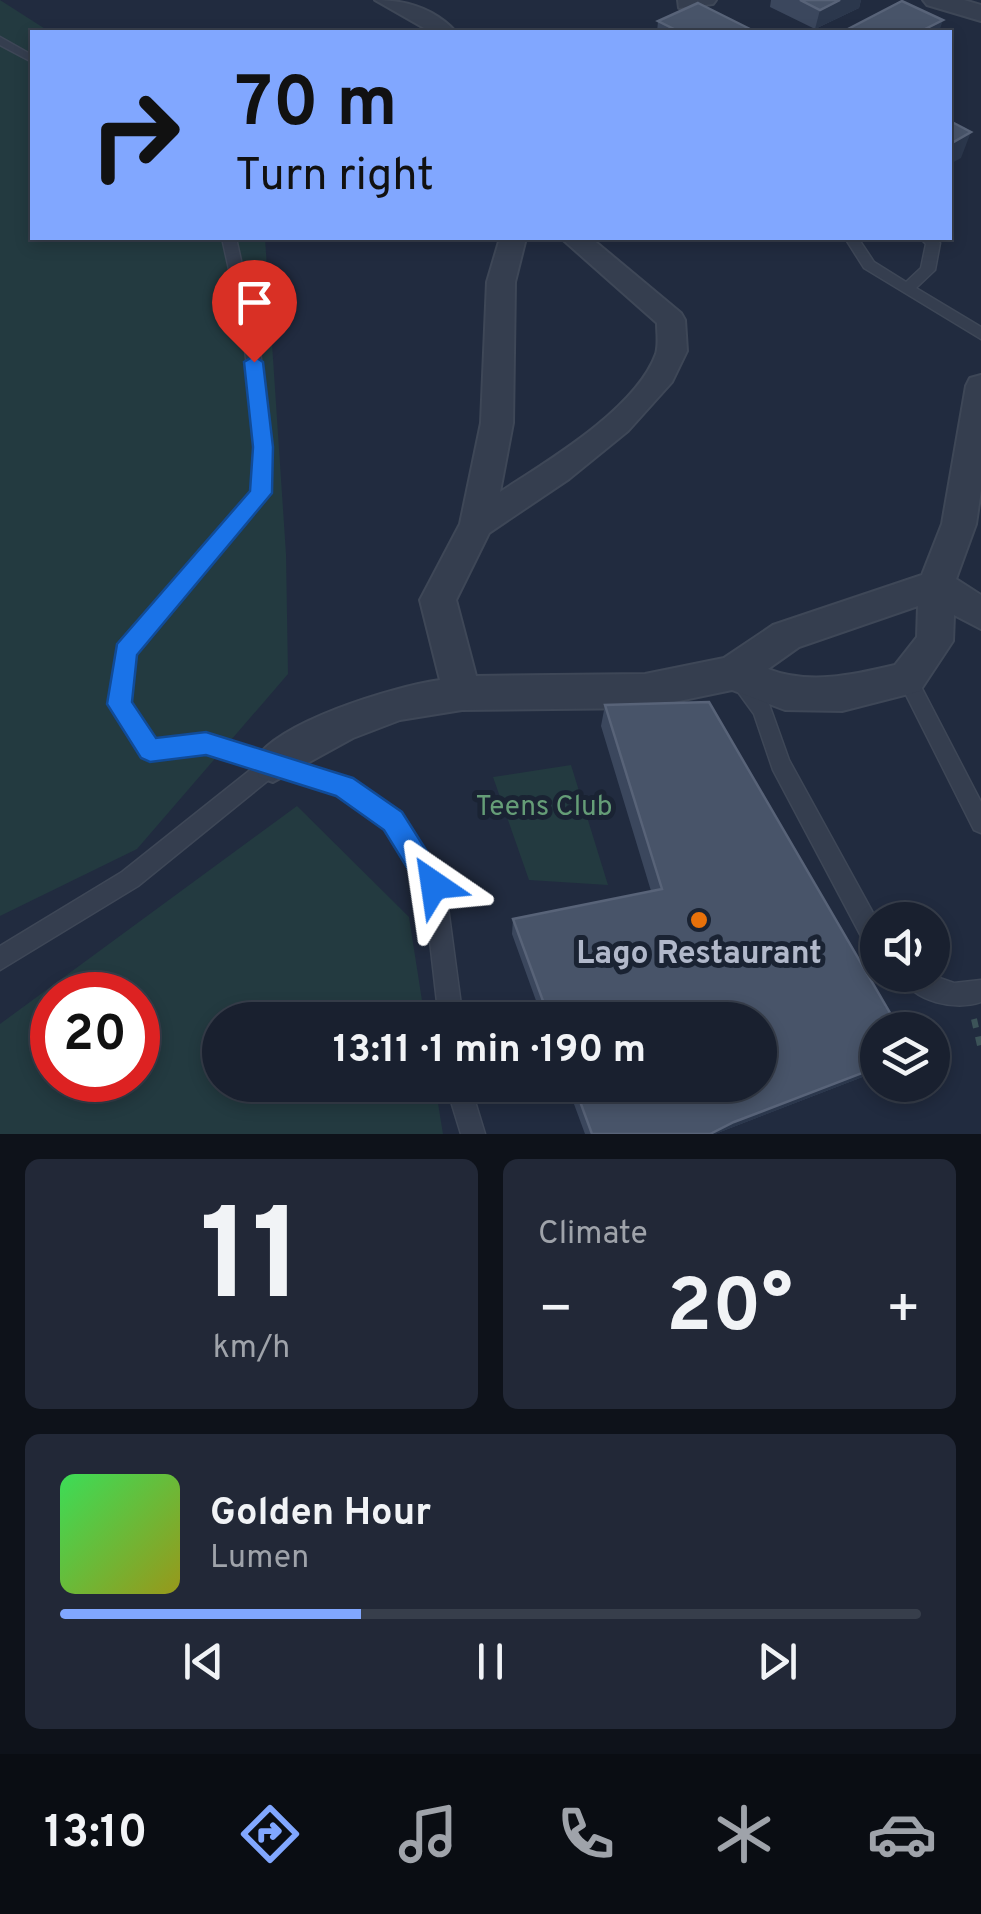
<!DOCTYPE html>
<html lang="en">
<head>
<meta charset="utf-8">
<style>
  body { margin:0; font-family:Overpass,sans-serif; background:#222837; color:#f1f3f6; height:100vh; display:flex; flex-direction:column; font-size:38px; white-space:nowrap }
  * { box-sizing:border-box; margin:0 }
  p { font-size:32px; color:#9fa3aa }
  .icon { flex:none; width:55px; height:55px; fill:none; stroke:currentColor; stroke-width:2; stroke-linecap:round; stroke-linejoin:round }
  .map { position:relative; height:1134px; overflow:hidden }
  .sheet { display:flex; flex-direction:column; gap:25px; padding:25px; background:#0e121a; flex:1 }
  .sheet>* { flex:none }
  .banner { position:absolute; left:30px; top:30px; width:922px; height:210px; border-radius:0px; box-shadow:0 5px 15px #0003,0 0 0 2px #373e4b; background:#81a7ff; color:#111; overflow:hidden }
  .controls { position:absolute; left:860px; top:902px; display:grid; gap:20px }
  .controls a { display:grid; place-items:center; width:90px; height:90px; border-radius:50%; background:#19202f; box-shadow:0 5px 15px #0003,0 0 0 2px #373e4b; font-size:50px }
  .speed { position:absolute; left:30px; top:972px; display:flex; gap:20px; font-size:50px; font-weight:700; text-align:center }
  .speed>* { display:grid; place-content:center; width:130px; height:130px; border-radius:50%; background:#19202f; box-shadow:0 5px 15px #0003,0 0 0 2px #373e4b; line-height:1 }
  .speed .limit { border:15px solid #d22; background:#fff; color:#111 }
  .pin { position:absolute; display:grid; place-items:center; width:85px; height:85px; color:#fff; margin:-102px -42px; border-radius:50% 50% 50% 0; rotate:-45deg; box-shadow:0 0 10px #0007 }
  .pin .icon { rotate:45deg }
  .me { position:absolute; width:110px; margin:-55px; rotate:328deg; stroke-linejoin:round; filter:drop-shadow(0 0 8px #0008) }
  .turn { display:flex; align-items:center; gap:35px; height:210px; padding:0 40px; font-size:45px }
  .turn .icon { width:130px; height:130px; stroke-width:2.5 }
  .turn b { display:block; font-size:70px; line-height:85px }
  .big { font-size:75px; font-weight:700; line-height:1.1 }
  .sheet .widget { flex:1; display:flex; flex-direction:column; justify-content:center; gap:15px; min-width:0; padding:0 35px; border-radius:15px; background:#222837 }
  .sheet .dial { align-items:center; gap:0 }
  .dial b { font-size:130px; line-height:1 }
  .song { display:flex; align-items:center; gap:30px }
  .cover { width:120px; height:120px; border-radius:15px; background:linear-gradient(135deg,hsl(130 70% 55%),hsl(60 70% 35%)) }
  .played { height:10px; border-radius:5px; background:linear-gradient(90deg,#81a7ff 35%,#373e4b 35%) }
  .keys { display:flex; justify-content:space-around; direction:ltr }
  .heat { display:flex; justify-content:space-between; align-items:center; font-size:55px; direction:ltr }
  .sheet .tiles { flex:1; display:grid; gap:25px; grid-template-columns:1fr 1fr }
  .widget:last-child { grid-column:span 2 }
  .trip { position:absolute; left:202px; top:1002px; width:575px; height:100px; border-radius:50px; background:#19202f; box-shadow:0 5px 15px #0003,0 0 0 2px #373e4b; font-weight:700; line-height:100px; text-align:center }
  .dock { display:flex; height:160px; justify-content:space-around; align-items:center; background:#0a0d13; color:#9fa3aa }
  .dock .icon { width:70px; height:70px }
  .dock .selected { color:#81a7ff }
  .dock b { font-size:45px; color:#f1f3f6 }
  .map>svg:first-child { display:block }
</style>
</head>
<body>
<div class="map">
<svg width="981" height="1134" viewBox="0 0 981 1134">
  <rect width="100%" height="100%" fill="#212b3f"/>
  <path fill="#233a40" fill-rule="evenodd" d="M0 0 50 32H32V238H265L286 554 288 674 137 849 0 916Z
    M571 765 608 885 529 880 493 777Z
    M297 806 409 917 425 1020H220V1085H435L443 1134H0V1024ZM138 995V1080H52V995Z"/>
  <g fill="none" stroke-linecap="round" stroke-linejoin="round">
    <g stroke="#3e4757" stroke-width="3">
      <path id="service" d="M0 37 32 55V62L0 45Z
        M222 238H236L257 332 266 393 271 447 269 493 134 655 129 703 155 740 206 734 350 779 400 814 445 885 463 1020H439L424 888 386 828 337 794 276 774 138 886 0 970V946L122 872 254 767 206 752 150 759 143 756 109 705 118 646 253 491 255 447 250 393 243 332Z
        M845 238H858L874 262 906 282 921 268 926 244 920 238H935L940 243 935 270 916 288 981 327V339L864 268Z
        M907 671 914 673 981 802V833L974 830 898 679 900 673Z
        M739 673 746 675 769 704 789 760 878 922V956L870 953 773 770 754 714 730 681 732 675Z
        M901 975H931L954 983 981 980V1002C956 1011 912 1002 901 975Z
        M446 1085H470L485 1134H461Z"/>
    </g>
    <g stroke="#3e4757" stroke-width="4">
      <path id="minor" d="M375 0C405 0 434 8 456 32H431Z
        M678 0H716L713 4 679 8Z
        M500 238H526L515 282 513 423 500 492C548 461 636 409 656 354 659 344 657 333 657 323L561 238H591L681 313 685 320 687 351 672 382 628 431 569 479 489 533 456 600 476 676 645 674 724 658 773 625 922 575 942 524 966 386 970 378 981 375V490L976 524 956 579 981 595V629L954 615 953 641 920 691 842 711 785 710 732 690 645 708 462 710 400 720 353 738 273 782 259 777 253 764C271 723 396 686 440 680L420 600 460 524 481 423 487 282ZM918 606 917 637 895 665C853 675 809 685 768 669L799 647Z"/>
    </g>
    <g stroke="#3e4757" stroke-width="4">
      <path id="tertiary" d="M923 0H964L981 5V21L927 5Z"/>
    </g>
    <path stroke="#3c5358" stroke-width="6" stroke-dasharray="9 9" stroke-linecap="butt" d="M974 1019 981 1050"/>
    <use href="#service" fill="#353e4f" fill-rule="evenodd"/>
    <use href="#minor" fill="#353e4f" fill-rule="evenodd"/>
    <use href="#tertiary" fill="#353e4f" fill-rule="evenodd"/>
  </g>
  <path fill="#3b475d" d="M771 0H861L859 8 815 29 770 7Z
    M658 21 756 32H657Z
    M709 702 900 1030H878V1071L715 1134H585L567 1085H760V1020H543L512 934 513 919 651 891 601 726 605 705Z"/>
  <path fill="#2b374c" d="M840 0H861L859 8 815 29 820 10Z
    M943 20 939 32H919Z
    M971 132 961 158 950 164V144Z
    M878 1067V1071L715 1134H710L734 1122Z"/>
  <path fill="#485469" stroke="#586378" stroke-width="2.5" d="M800 0H840L820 10Z
    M902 1 943 20 919 32H856L848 29Z
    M698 3 756 32H680L658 21Z
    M950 121 971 132 950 144Z
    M709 702 900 1030H878V1067L734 1122 710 1134H592L574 1085H760V1020H550L513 919 662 889 605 705Z"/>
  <path fill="#1a73e8" stroke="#114b97" stroke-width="2.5" d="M254 356 263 362 273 447 272 493 137 655 132 702 156 738 206 732 353 778 402 812 448 885 444 895 434 899 424 895 384 830 336 796 206 755 150 762 141 758 107 704 117 644 250 491 253 447 244 362Z"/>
  <circle fill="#e8710a" stroke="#1a2333" stroke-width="4" cx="699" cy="920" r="10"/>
  <g text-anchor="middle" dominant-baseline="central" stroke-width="10" stroke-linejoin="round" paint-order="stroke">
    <g font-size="28" fill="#659d77" stroke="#1a2333">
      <text x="544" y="808">Teens Club</text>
    </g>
    <g font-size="32" font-weight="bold" fill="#b1b8ca" stroke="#1a2333">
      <text x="699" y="955">Lago Restaurant</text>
    </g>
  </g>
</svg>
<div class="controls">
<a><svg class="icon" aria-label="sound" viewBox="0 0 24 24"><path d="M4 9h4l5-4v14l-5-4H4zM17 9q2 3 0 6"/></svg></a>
<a><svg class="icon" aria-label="layers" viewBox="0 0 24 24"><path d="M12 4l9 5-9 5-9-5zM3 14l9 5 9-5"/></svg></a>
</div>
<div class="speed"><div class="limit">20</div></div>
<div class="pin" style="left:254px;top:362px;background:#d93025"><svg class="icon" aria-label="arrive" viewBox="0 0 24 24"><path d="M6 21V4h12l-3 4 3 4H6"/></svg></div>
<svg class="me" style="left:434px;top:885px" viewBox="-20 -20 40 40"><path d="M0-17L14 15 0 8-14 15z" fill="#1a73e8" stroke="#fff" stroke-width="4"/></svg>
<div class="trip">13:11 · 1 min · 190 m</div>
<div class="banner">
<div class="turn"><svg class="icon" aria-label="right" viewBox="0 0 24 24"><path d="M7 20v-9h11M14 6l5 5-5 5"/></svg><div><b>70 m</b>Turn right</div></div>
</div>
</div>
<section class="sheet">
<div class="tiles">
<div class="widget dial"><b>11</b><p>km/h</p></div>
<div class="widget"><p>Climate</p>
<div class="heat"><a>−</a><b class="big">20°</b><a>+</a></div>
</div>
<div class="widget">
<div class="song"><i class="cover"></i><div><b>Golden Hour</b><p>Lumen</p></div></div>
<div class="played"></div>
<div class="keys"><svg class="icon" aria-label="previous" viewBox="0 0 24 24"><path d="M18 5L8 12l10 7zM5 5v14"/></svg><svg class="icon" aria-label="pause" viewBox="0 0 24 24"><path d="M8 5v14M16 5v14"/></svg><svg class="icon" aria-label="next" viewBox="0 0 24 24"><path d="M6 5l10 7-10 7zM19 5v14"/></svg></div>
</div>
</div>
</section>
<nav class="dock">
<b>13:10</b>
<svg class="icon selected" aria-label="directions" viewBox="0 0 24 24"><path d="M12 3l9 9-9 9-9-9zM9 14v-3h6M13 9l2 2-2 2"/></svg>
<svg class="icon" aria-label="music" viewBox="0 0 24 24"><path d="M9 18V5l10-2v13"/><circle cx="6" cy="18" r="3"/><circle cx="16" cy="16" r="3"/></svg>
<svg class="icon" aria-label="phone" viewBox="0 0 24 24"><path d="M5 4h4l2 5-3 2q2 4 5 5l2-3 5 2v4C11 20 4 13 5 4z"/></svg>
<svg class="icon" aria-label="climate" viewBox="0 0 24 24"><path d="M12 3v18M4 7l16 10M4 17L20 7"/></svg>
<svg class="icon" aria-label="car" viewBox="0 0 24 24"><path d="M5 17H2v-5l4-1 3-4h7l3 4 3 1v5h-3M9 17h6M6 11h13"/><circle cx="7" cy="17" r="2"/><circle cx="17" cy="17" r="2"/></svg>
</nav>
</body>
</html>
